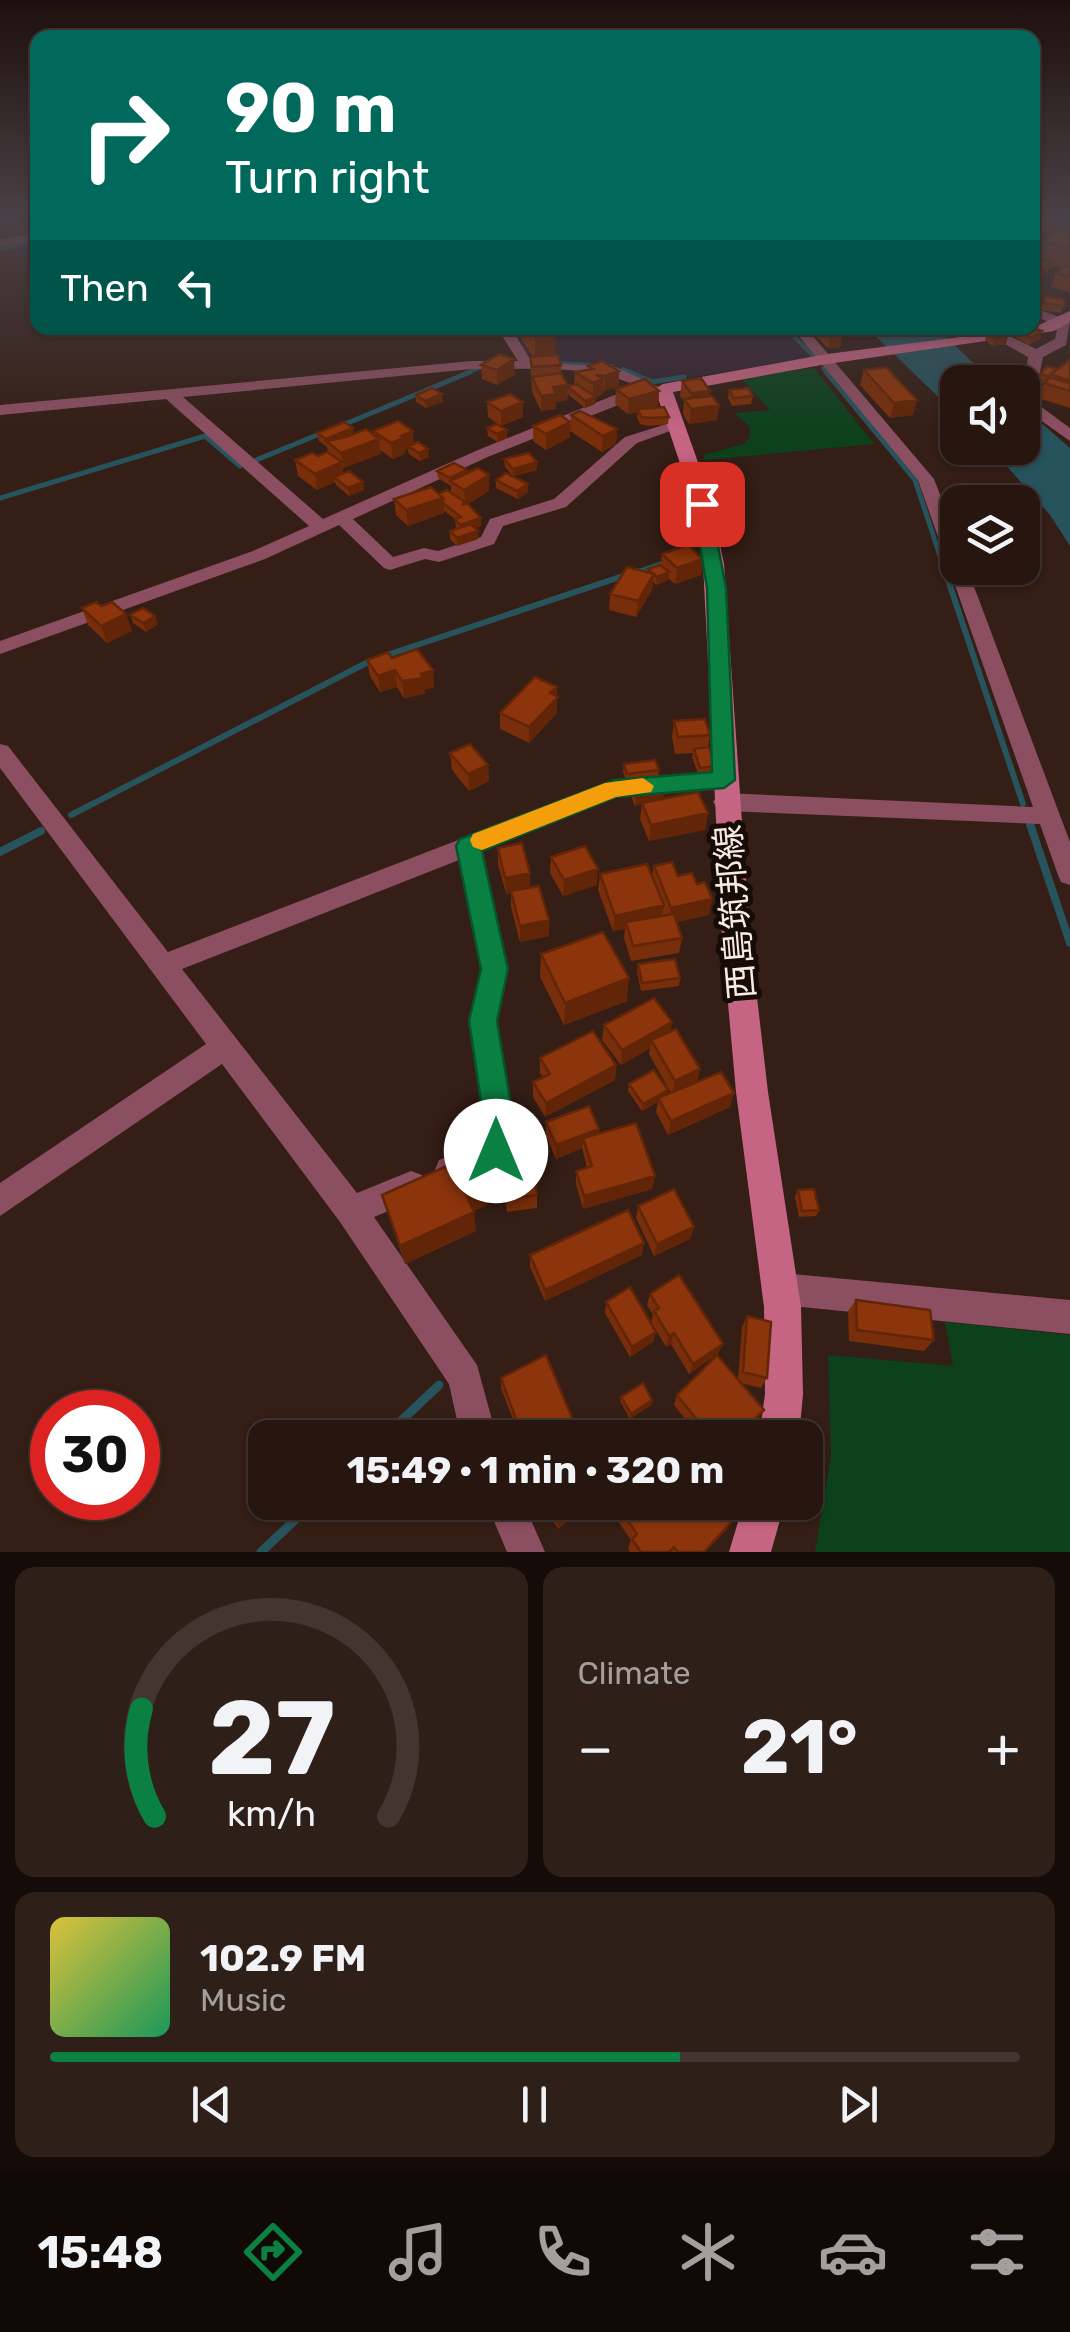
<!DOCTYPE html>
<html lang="en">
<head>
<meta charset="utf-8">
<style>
  body { margin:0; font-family:Rubik,"Noto Sans JP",sans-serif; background:#2f1f19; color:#f1f3f6; height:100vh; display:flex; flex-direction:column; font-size:38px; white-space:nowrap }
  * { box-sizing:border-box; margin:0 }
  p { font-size:32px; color:#a49f9f }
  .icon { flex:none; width:55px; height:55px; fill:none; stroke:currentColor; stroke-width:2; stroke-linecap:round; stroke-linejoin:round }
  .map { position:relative; height:1552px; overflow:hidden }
  .panel { display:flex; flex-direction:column; gap:15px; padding:15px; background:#150c09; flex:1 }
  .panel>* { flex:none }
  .hud { position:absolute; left:30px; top:30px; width:1010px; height:305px; border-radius:20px; box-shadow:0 2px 8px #0004,0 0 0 2px #433530; background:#00695c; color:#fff; overflow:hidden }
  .buttons { position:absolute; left:940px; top:365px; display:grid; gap:20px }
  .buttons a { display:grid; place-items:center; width:100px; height:100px; border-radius:20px; background:#271610; box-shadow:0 2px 8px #0004,0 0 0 2px #433530; font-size:50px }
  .speed { position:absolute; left:30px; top:1390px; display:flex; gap:20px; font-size:50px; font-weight:700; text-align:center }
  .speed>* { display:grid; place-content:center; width:130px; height:130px; border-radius:50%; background:#271610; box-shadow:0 2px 8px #0004,0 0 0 2px #433530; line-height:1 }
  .speed .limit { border:15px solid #d22; background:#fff; color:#111 }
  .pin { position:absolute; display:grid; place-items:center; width:85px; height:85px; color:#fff; margin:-42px; border-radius:20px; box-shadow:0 5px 15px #0006 }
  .me { position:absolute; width:110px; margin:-55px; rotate:0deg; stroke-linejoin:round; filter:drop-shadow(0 0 8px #0008) }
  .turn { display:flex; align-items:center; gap:35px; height:210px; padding:0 30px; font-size:45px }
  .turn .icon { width:130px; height:130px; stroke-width:2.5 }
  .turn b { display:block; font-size:70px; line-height:85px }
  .then { display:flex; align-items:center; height:95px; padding:0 30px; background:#0003; gap:20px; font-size:38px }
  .big { font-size:75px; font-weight:700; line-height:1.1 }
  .panel .tile { flex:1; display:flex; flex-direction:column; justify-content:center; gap:15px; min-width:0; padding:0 35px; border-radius:20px; background:#2f1f19 }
  .panel .dial { align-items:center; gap:0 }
  .dial svg { height:260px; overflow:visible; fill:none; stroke:#433530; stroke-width:7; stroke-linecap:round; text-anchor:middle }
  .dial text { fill:#f1f3f6; stroke:none }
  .song { display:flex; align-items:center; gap:30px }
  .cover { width:120px; height:120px; border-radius:15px; background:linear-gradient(135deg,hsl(50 70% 55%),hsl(150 70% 35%)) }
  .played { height:10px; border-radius:5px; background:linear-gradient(90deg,#0b8043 65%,#433530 65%) }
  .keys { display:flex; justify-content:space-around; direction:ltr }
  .heat { display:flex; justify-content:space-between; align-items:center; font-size:55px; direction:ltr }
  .panel .tiles { flex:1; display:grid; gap:15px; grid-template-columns:1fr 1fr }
  .tile:last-child { grid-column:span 2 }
  .trip { position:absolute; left:248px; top:1420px; width:575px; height:100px; border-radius:20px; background:#271610; box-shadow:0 2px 8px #0004,0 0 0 2px #433530; font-weight:700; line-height:100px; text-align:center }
  .dock { display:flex; height:160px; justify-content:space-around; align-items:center; background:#100906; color:#a49f9f }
  .dock .icon { width:70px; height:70px }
  .dock .on { color:#0b8043 }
  .dock b { font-size:45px; color:#f1f3f6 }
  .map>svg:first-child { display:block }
</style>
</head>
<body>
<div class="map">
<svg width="1070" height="1552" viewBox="0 0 1070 1552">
  <rect width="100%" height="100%" fill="#341e15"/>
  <path fill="#352631" d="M510 328H782L790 331 812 358 652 383 619 369 533 363Z"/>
  <path fill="#0d411c" d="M814 368 874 444 705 460 703 455 744 444 750 437V427L735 413 770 410 740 377Z
    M945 1322 1070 1335V1552H815L831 1456 828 1355 953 1366Z"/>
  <path fill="#27535d" d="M867 328H937L993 382H958L957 415Z
    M1023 407 1070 448V546L1050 515 991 448H1022Z"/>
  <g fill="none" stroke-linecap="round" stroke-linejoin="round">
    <path stroke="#27535d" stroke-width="4" d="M0 249 38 242
      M786 328 813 356
      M555 363 612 366
      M823 368 828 374
      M623 369 635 374
      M464 374 479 368"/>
    <path stroke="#27535d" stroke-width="5" d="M629 372 652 382 684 377
      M826 372 915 480 946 574
      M338 427 470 372
      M254 461 322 433
      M0 498 205 436 240 466
      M631 574 666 562"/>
    <path stroke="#27535d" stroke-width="6" d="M945 571 1023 804
      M384 656 638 571
      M71 815 372 660
      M1030 823 1031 827"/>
    <path stroke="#27535d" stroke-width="8" d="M1030 824 1070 943
      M0 852 41 831"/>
    <path stroke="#27535d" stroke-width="9" d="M383 1438 439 1385
      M261 1552 314 1502"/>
    <path fill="#8c4f61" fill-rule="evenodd" d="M38 233V240L0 247V239Z
      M1032 307 1070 321 1066 345 1043 357 1035 397 1036 403 1070 428V441L1022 407 1028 357 989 335 1001 332 1036 349 1055 339 1058 325 1032 316Z
      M497 328H511L532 362 616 367 661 388 490 456 353 519 393 557 424 548 438 551 481 537 490 519 554 499 625 437 676 421 684 426 637 443 566 507 503 526 494 544 439 562 425 559 390 570 384 568 339 525 265 559 0 654V641L253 551 309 526 166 399 0 415V405L472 361H518ZM472 369C526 370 587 363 637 386L478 450 323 519 183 397Z
      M792 328H806L934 479 958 541V568H967L1070 842V885L1061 882 1058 875 1040 824 725 811 717 808 713 802 717 796 725 793 1033 807 918 480Z
      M0 744 8 746 168 952 606 783 724 772 732 774 735 780 724 788 616 797 481 851 507 969 497 1021 516 1135 507 1161 450 1185 439 1180 435 1170 439 1160 484 1141 486 1135 469 1021 481 969 459 860 182 969 357 1193 411 1171 422 1175 426 1186 422 1197 374 1217 477 1365 497 1438H461L449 1384 340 1222 222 1064 0 1216V1183L206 1044 0 768Z
      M782 1273 1070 1300V1334L782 1305 770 1301 766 1289 770 1277Z
      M486 1502H523L545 1552H507Z"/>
    <path fill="#c66583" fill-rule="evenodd" d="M1070 311V322L1054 331 827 364 673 392 710 496 724 564 750 937 768 1092 801 1307 803 1394 799 1438H759L765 1394 764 1307 736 1092 722 937 703 564 691 496 655 389 663 384 827 354 1032 328Z
      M744 1502H785L771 1552H729Z"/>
  </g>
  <path fill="#782e0a" d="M1036 216H1043L1049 225 1047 232 1032 230V217L1042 216Z
    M1070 228V292H1069L1051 287 1056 273 1063 268 1051 265 1050 269 1038 278 1032 276V247L1041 249 1044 242Z
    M1045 296 1065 300 1061 313 1041 310Z
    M514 328H555V356L561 365V373L568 386 574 384 575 372 588 370V366L619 386 603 391V394L596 397 595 404 585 408 568 394 567 400 556 402V409L541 411 532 392 530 357H533Z
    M813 328H857L856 334 842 336 840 347 828 348 812 332Z
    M1018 331 1040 339 1029 345 1016 338Z
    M987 333 1008 336 1006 344 992 346 985 340Z
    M1070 360V408L1038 398 1043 384 1038 382 1040 374 1057 369Z
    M481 365 515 374 497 385 482 379Z
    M864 370 917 400 913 415 890 418 860 385Z
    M682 381 710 396 719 405 717 420 689 424 683 414 684 401 680 396Z
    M616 389 659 391 658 406 650 408 669 417 668 424 649 426 640 424 637 417 638 412 628 414 615 404Z
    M729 390 753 396 751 404 732 406 728 398Z
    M442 394V402L426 408 416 402V395Z
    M487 402H523V417L501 426 488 417Z
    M571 415 617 429 616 444 602 452 570 431Z
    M533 426 570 437 546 450 533 441Z
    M487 428 507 430V438L498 442 488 436Z
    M373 431 414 444 429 457 420 461 409 454 408 449 405 450V454L393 459 380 450 381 454 343 468V474L363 482 364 490 349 496 336 485 335 482 317 490 298 476 295 460 328 453 327 447 319 441 317 433 373 434Z
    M504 459 537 470 513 476 505 467Z
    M467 470V473L489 475V491L468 504 481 526 475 528 478 531V539L457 546 450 539V531L456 528 455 519 444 511V513L408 526 396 515 394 499 451 493V486L438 478 437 471Z
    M496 480 528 484V492L518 499 496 488Z
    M662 554 703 559 701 575 675 584 668 578V580L656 585 653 582 652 590 636 617 609 610 610 594 648 573V569L661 566Z
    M101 606 126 614 132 631 107 643 88 625 82 608Z
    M130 615 158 624 146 632 133 623Z
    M392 658 433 670 434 687 424 690 425 694 404 698 397 687 380 692 370 676 367 660Z
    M557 687V713L529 743 500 729V713Z
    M674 721 710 735 708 747 716 766 715 774 699 776 692 757 693 753 675 754 672 737Z
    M450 753 488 765 489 781 469 791 452 770Z
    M624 764 659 770 658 778 627 783 623 772Z
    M630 786 708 813 705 830 649 841 640 819 642 804 635 806 630 794Z
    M498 848 530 873V888L549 936 520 942 511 907V893L506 894 498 864Z
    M551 857 597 885 563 896 550 873Z
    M654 866 697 884 712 899 709 915 677 922 682 938 679 953 631 961 624 938 625 929 613 931 598 890 600 874 652 876Z
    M541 954 627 1001 564 1025 540 977Z
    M638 964 680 978 679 986 641 991 637 972Z
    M672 1022 670 1031 697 1082 730 1107 668 1135 656 1112 658 1102 642 1111 628 1091 629 1084 668 1090 667 1095 671 1093 649 1054 650 1048 621 1065 602 1040 604 1025Z
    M540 1058 616 1065 615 1080 545 1117 533 1097V1082L543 1077 540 1073Z
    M546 1122 599 1129V1134L655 1176 652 1189 583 1209 576 1184V1171L587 1168 582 1148 556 1159 546 1136Z
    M500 1152 537 1195V1208L507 1212Z
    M485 1185 487 1205 473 1211 476 1231 405 1264 382 1195Z
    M798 1190 819 1210 816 1216 799 1217 795 1196Z
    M638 1206 694 1227 690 1239 654 1256 636 1218Z
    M530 1255H642L545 1301 530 1267Z
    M650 1294 718 1354 689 1374 671 1344 666 1347 651 1322 653 1315 647 1305Z
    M856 1300 934 1340 924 1351 849 1341 848 1311Z
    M606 1302 656 1332 653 1342 630 1357 605 1313Z
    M747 1316 767 1378 761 1388 740 1383 764 1410 755 1422 769 1437 700 1438 674 1405 677 1395 738 1380 742 1327Z
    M501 1378 576 1438H520L501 1388Z
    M621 1397 652 1400 651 1405 630 1419 620 1401Z
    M543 1502H590L558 1529Z
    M606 1502H680L689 1515 728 1528 705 1552H630L628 1548 631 1540 606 1504Z"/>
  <path fill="#622508" d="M1052 262 1050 269 1038 278 1041 271Z
    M1039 308 1037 312H1040L1037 319 1032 320 1035 309Z
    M685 328H724L684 333Z
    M832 328H857L856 334 842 336 840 347 828 348Z
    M556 329 555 357 535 360V332Z
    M1042 331 1040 339 1029 345 1031 338Z
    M1008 336 1006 344 992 346 994 339Z
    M514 359 515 374 497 385V370Z
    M619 371V386L604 391 605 376Z
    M603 379V394L596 397 595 404 585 408V401L593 398V383Z
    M568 385 567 400 556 402V409L541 411V396L553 387Z
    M659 391 658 406 628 414 629 399Z
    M710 391 708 406H689L691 393Z
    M442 394V402L426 408 425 401Z
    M917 400 913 415 890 418 894 403Z
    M523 402V417L501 426V411Z
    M719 405 717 420 689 424 691 409Z
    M570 422V437L546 450V434Z
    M353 428 354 436 326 441V439Z
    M617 429 616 444 602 452 603 436Z
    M507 430V438L498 442 497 434Z
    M413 431 414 446H408L409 449 405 450V454L393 459 391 443 401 436Z
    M379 439 381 454 344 468 341 453Z
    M428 449 429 457 420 461 419 453Z
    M342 462 344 478 334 477 335 482 317 490 315 474Z
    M537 462V470L513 476V469Z
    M489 475V491L465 506 462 505 465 502 464 490Z
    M363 482 364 490 349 496 348 488Z
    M528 484V492L518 499 517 491Z
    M443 498 444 513 408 526 406 510Z
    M481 518V526L460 533V525Z
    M478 531V539L457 546V538Z
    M703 559 701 575 675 584 677 568Z
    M669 572 668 580 656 585 657 577Z
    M654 574 652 590 636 617 638 601Z
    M126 614 132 631 107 643 101 626Z
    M155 616 158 624 146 632 143 623Z
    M395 670 397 687 380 692 378 676Z
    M433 670 434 687 424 690 425 694 404 698 402 681Z
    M557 687V713L529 743V727L550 693Z
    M488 765 489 781 469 791 468 774Z
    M665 791 664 799 635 806 636 797Z
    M708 813 705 830 649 841 651 825Z
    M598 869 597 885 563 896 564 880Z
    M530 873V889L506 894 505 878Z
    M712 899 709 915 668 923 671 908Z
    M664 905 662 921 626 922 625 929 613 931 615 916Z
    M549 920V936L520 942V926Z
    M629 978 627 1001 564 1025 565 1003Z
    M672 1022 669 1036 651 1040 650 1048 621 1065 622 1050Z
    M616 1065 615 1080 545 1117 546 1103Z
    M700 1069 697 1084 672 1095 675 1081Z
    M668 1090 667 1098H658V1102L642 1111 643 1104Z
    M734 1093 730 1107 668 1135 671 1121Z
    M599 1129 598 1142 583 1138 582 1148 556 1159V1145Z
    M655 1176 652 1189 583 1209 584 1196Z
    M485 1185 487 1205 468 1213 466 1194Z
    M474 1212 476 1231 405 1264 400 1246Z
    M694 1227 690 1239 654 1256 657 1244Z
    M644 1243 642 1255 545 1301V1290Z
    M656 1332 653 1342 630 1357 632 1347Z
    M674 1333 671 1344 666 1347 669 1336Z
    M723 1344 718 1354 689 1374 693 1364Z
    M652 1400 651 1405 630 1419 631 1414Z
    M577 1430 576 1438H564Z
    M582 1502H590L558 1529V1522Z"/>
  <path fill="#8c350c" stroke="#622508" stroke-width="2.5" d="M1044 216 1049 219V225L1032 223V217Z
    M1060 226 1070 229V248L1044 242Z
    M1032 247 1041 249 1038 255 1032 254Z
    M1037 258 1052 262 1041 271 1032 269V261Z
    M1066 266 1070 267V277L1056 273Z
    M1045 296 1065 300 1064 306 1043 303Z
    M1032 305 1039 308 1035 309 1040 312 1032 314Z
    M532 328H555L556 329 535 332Z
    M825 328H838L843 332 831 334Z
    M1024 328H1032L1042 331 1031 338 1018 331Z
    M1000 331 1008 336 994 339 987 333Z
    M499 354 514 359 497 370 481 365Z
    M558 355 561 365 532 367 530 357Z
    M1070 360V381L1051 374Z
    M602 361 619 371 605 376 596 375 603 379 593 383 575 372 593 369 588 366Z
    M1047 366 1057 369 1051 374 1050 377 1040 374Z
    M886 367 917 400 894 403 864 370Z
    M561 373 568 385 553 387 556 394 541 396 532 377Z
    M1050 377 1070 383V391L1044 383Z
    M701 378 710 391 691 393 682 381Z
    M645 379 659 391 629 399 616 389Z
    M576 384 596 397 585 401 567 386Z
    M432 388 442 394 425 401 416 395Z
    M748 388 753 396 734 398 729 390Z
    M510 394 523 402 501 411 487 402Z
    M712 396 719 405 691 409 684 399Z
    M664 407 669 417 650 418 641 417 638 409Z
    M580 411 617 429 603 436 571 415Z
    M560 415 570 422 546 434 533 426Z
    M398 421 413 431 401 436 404 438 391 443 373 431Z
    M344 422 353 428 326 439 317 433Z
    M497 424 507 430 497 434 487 428Z
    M366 429 379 439 341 453 326 441 346 437Z
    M418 442 428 449 419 453 408 446Z
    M327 452 342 462 315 474 295 460 312 453 318 456Z
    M529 453 537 462 513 469 504 459Z
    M454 463 467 470 450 478 437 471Z
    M478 468 489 475 464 490 450 481Z
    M349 471 363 482 348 488 334 477Z
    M506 473 528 484 517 491 496 480Z
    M431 487 443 498 406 510 394 499Z
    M447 490 465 502 462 505 467 503 481 518 460 525 455 519 461 517 443 503V498L439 494Z
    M471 524 478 531 457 538 450 531Z
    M688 545 703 559 677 568 662 554Z
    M660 565 669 572 657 577 648 569Z
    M627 567 654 574 638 601 610 594Z
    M96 602 101 606 112 602 126 614 101 626 82 608Z
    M143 608 155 616 143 623 130 615Z
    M417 649 433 670 421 674 423 678 402 681 395 670 378 676 367 660 388 652 392 658Z
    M535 677 557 687 550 693 558 697 529 727 500 713Z
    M705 719 710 735 678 737 674 721Z
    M470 744 488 765 468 774 450 753Z
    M709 747 716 766 700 768 694 749Z
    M655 760 659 770 627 774 624 764Z
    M660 780 665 791 636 797 630 786Z
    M698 792 708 813 651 825 642 803Z
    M522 843 530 873 505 878 498 848Z
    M585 846 598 869 564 880 551 857Z
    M672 862 678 876 692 873 697 884 705 882 712 899 671 908 654 866Z
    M647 864 664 905 615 916 600 874Z
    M539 886 549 920 520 926 511 891Z
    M674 914 682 938 633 946 626 922Z
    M603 932 629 978 565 1003 541 954Z
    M675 959 680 978 642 983 638 964Z
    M654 998 672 1022 622 1050 604 1025Z
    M676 1029 700 1069 675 1081 651 1040Z
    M593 1031 616 1065 546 1103 533 1082 550 1074 540 1058Z
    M654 1070 668 1090 643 1104 629 1084Z
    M721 1072 734 1093 671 1121 658 1098Z
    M589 1106 599 1129 556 1145 546 1122Z
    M636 1123 655 1176 584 1196 576 1171 592 1166 583 1138Z
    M530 1149 537 1195 506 1199 500 1152Z
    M472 1155 485 1185 466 1194 474 1212 400 1246 382 1195Z
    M674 1189 694 1227 657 1244 638 1206Z
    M814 1189 819 1210 802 1211 798 1190Z
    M628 1210 644 1243 545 1290 530 1255Z
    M679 1275 723 1344 693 1364 674 1333 669 1336 654 1311 659 1308 650 1294Z
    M630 1287 656 1332 632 1347 606 1302Z
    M856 1300 930 1310 934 1340 857 1330Z
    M747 1316 771 1322 767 1378 743 1372Z
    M546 1355 577 1430 564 1438H523L501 1378Z
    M717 1355 764 1410 754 1420 768 1438H712L677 1395Z
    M643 1383 652 1400 631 1414 621 1397Z
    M547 1502H582L558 1522Z
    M615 1502H680L689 1515 700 1502H725L736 1517 704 1552H678L674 1547 669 1552H641L632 1539 637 1534Z"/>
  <linearGradient id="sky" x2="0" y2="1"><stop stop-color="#1d100c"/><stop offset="0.5" stop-color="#4a4146"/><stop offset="1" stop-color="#4a4146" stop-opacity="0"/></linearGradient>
  <rect width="1070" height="433" fill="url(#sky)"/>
  <path fill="#0b8043" stroke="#07532c" stroke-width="2.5" d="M702 498 710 504 726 588 735 780 724 788 616 797 482 851 508 969 497 1021 516 1135 506 1161 496 1166 485 1161 480 1151 486 1135 469 1021 481 969 456 846 460 839 614 780 712 772 707 588 693 504Z"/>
  <path fill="#f59e0b" d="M643 778 654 786 651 792 616 797 482 850 473 847 470 840 473 834 605 783Z"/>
  <g text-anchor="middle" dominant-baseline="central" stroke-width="10" stroke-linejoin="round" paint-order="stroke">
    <g font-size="35" fill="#faeae4" stroke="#150b07">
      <text transform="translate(735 912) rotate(-95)">西島筑邦線</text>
    </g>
  </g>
</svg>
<div class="buttons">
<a><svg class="icon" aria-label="sound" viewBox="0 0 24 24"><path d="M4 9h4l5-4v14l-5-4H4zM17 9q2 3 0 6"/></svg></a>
<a><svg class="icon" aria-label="layers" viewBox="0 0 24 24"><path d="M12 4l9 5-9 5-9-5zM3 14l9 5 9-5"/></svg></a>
</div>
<div class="speed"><div class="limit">30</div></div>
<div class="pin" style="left:702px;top:504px;background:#d93025"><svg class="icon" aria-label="arrive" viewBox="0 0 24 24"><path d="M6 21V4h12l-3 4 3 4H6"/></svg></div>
<svg class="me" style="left:496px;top:1151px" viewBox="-20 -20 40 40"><circle r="19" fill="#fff"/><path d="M0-13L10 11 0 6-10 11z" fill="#0b8043"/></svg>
<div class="trip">15:49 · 1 min · 320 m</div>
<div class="hud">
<div class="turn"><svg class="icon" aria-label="right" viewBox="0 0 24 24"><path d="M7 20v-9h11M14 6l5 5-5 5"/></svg><div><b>90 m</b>Turn right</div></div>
<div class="then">Then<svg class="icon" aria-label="left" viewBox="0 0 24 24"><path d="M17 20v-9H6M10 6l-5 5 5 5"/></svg></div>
</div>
</div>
<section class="panel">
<div class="tiles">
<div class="tile dial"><svg viewBox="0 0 100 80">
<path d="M14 69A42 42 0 1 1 86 69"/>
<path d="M14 69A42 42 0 0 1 10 36" stroke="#0b8043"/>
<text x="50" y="56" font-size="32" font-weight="700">27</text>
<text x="50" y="72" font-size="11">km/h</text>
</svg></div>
<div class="tile"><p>Climate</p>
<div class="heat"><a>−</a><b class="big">21°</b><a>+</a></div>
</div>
<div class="tile">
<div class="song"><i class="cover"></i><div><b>102.9 FM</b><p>Music</p></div></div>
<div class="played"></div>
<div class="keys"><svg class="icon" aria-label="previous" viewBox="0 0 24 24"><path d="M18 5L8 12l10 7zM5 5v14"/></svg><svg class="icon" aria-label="pause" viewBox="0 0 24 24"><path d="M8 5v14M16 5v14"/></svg><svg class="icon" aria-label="next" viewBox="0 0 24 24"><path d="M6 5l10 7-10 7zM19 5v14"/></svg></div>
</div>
</div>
</section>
<nav class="dock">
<b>15:48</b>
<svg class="icon on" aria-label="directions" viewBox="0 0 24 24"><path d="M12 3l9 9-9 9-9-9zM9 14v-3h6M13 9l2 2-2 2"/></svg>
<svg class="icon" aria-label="music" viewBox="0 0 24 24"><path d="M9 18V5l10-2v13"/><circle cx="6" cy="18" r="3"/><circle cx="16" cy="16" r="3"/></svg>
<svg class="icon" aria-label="phone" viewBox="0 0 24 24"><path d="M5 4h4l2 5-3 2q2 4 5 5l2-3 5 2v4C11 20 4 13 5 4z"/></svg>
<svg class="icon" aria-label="climate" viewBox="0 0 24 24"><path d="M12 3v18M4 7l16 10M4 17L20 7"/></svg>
<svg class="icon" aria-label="car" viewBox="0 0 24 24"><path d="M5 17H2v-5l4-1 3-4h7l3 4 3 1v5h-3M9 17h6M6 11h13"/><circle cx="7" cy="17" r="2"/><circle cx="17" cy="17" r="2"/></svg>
<svg class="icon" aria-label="filters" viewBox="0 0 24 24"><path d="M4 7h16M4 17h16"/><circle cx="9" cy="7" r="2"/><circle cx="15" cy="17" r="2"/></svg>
</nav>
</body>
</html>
